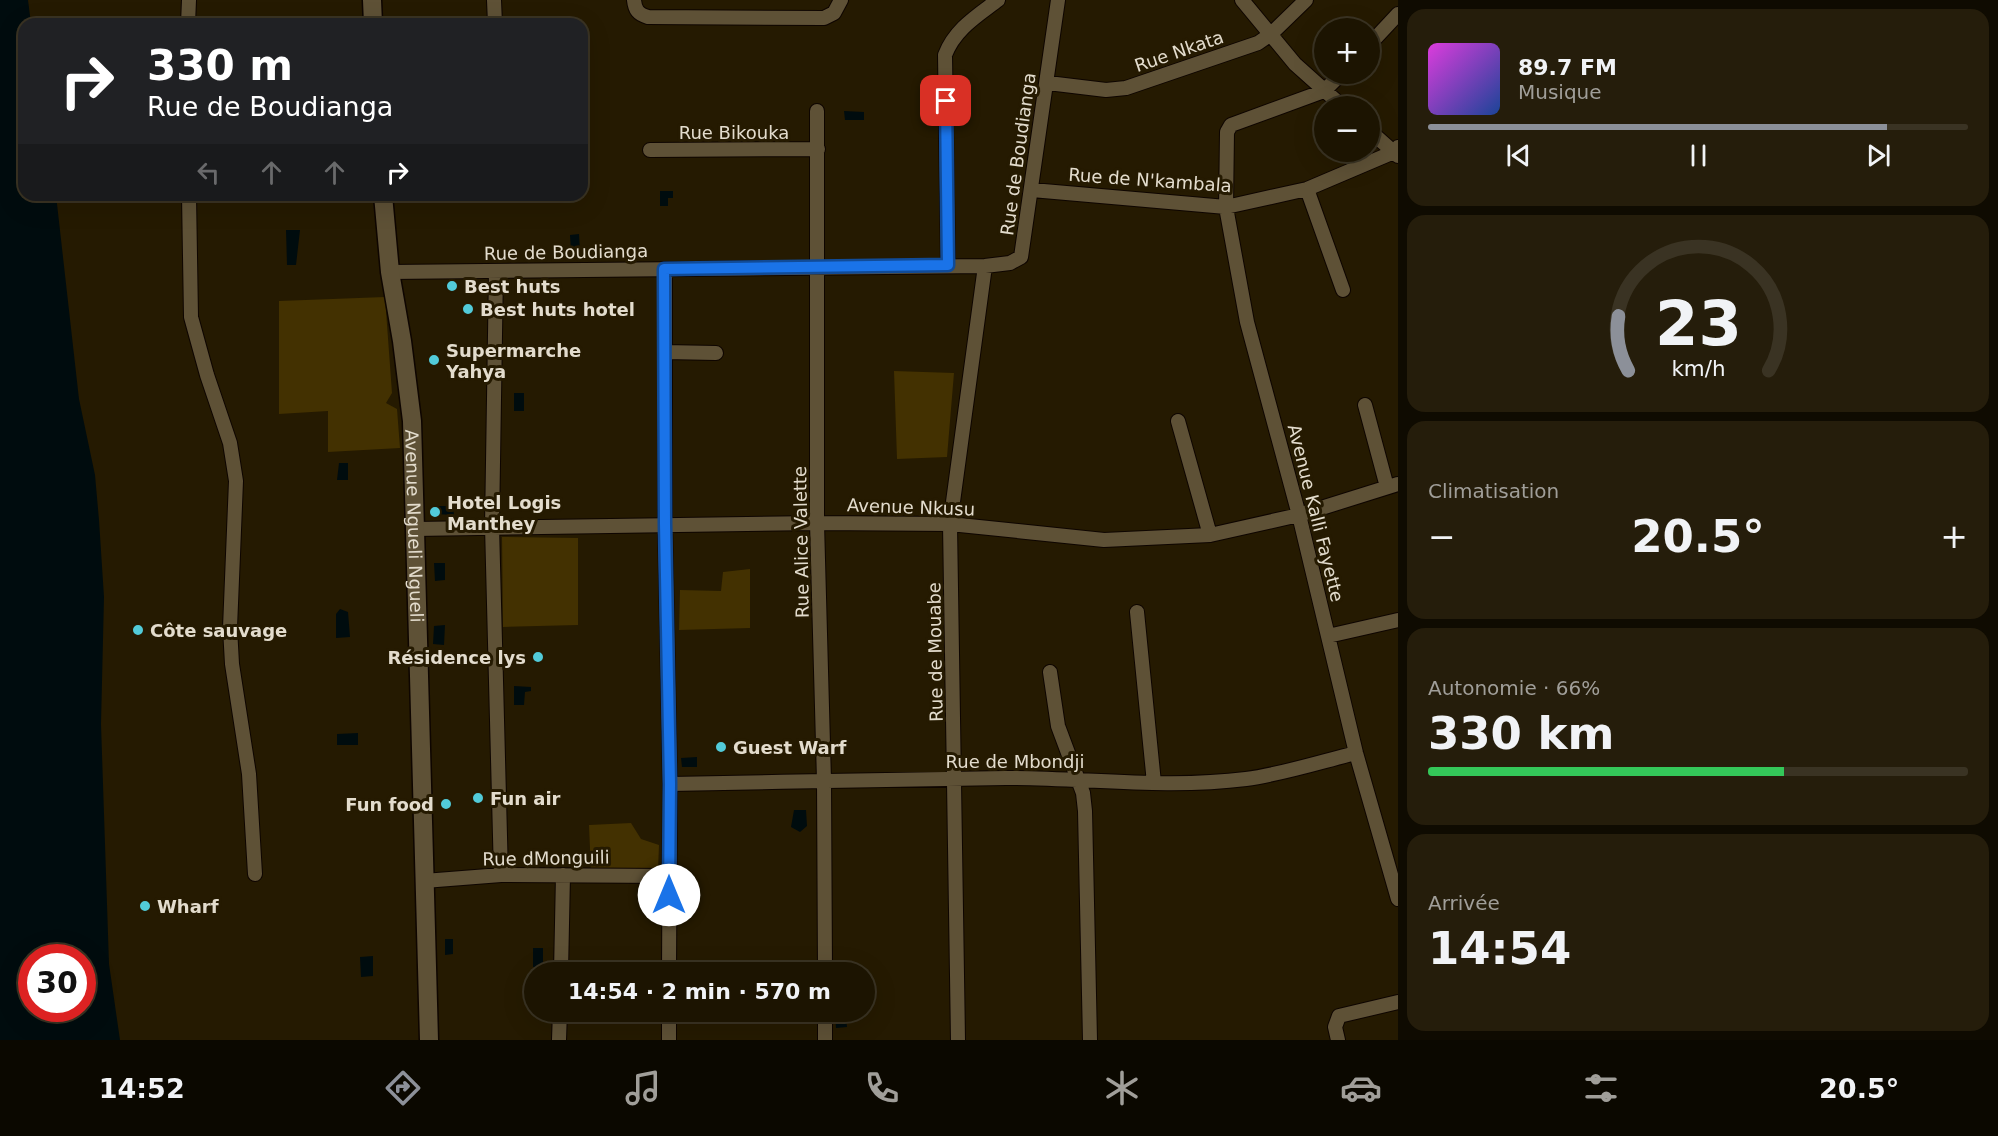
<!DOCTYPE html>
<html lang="fr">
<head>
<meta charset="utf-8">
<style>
  body { margin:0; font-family:"DejaVu Sans",sans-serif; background:#251d0b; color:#f1f3f6; height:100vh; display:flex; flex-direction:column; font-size:22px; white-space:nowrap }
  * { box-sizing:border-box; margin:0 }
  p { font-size:20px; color:#a09e99 }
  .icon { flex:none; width:33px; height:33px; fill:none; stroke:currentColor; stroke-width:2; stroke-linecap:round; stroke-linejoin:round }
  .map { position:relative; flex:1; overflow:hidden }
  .side { display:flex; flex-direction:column; gap:9px; padding:9px; background:#0f0b01; width:600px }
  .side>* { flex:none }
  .banner { position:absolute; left:18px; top:18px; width:570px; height:183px; border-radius:18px; box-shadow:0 6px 24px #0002,0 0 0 2px #3a3323; background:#202124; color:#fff; overflow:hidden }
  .fabs { position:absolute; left:1314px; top:18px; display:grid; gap:12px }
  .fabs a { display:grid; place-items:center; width:66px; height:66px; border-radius:50%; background:#1c1401; box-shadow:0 6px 24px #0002,0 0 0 2px #3a3323; font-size:30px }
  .speed { position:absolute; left:18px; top:944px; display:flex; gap:12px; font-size:30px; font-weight:700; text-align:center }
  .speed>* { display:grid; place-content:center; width:78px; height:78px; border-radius:50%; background:#1c1401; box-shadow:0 6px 24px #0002,0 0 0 2px #3a3323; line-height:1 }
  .speed .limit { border:9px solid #d22; background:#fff; color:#111 }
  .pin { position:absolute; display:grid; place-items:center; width:51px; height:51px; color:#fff; margin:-26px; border-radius:12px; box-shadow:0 3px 9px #0006 }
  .me { position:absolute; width:66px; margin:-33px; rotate:0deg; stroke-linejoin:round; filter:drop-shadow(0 0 4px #0008) }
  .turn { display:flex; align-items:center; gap:21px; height:126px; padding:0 30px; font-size:27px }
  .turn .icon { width:78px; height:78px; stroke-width:2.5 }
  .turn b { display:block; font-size:42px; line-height:51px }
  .lanes { display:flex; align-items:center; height:57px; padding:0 30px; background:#0003; justify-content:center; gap:30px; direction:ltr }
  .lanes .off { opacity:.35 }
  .big { font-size:45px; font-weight:700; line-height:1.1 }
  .side .widget { flex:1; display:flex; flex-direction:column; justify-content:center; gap:9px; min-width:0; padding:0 21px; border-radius:18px; background:#251d0b }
  .side .dial { align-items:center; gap:0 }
  .dial svg { height:156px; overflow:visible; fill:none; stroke:#3a3323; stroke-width:7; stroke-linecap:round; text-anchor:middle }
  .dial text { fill:#f1f3f6; stroke:none }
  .song { display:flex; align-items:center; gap:18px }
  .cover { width:72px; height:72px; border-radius:9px; background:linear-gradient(135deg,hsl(300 70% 55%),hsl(220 70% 35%)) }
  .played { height:6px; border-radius:3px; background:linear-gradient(90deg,#8c9099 85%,#3a3323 85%) }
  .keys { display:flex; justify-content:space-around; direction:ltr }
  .heat { display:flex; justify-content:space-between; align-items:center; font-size:33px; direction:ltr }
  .charge { height:9px; border-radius:4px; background:linear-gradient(90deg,#34c759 66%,#3a3323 0) }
  .trip { position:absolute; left:524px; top:962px; width:351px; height:60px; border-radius:30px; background:#1c1401; box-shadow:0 6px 24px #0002,0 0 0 2px #3a3323; font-weight:700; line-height:60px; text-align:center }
  .dock { display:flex; height:96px; justify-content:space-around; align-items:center; background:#0b0800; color:#a09e99 }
  .dock .icon { width:42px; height:42px }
  .dock .active { color:#8c9099 }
  .dock b { font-size:27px; color:#f1f3f6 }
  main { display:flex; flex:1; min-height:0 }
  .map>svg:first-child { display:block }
</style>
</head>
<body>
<main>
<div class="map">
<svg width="1398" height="1040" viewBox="0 0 1398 1040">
  <rect width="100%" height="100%" fill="#251a01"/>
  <path fill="#433101" d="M385 297 392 393 386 403 397 409 400 448 328 452V411L279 414V301Z
    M894 371 954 373 947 457 897 459Z
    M502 537 578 538V625L503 627Z
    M750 569V628L679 630 680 590 721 591 723 572Z
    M631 823 641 839 659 845 658 870 637 868 591 872 589 825Z"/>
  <path fill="#000c0e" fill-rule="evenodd" d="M0 0H28L31 24H24V195H56L79 399 95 475 99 520 104 597 101 724 109 964 120 1040H0ZM32 957H82V1008H32Z
    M844 111 864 112V120H845Z
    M660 191H673V198H668V206H660Z
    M286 230H300L296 265H287Z
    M579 234 580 251H571L570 235Z
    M514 393H524V411H514Z
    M339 463H348V480H337Z
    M434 506H453L454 515 435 514Z
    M434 563H445V580L435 581Z
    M340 609 348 612 350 637 336 638V614Z
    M445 625 444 645 433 644 434 626Z
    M514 686 531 687V691L525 692 524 705H514Z
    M358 733V745H337V734Z
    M697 757V767H682L681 758Z
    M794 810H806L807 826 800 832 791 827Z
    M445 939H453V954L445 955Z
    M533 948H543V967H533Z
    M373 956V976L361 977 360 957Z
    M835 1011H845L847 1027 836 1028Z"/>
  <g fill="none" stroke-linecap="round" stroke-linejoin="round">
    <g stroke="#0e0500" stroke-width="16">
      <path id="street" d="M494 0 495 24
        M634 0C635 10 638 14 648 17L824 18 834 13 841 0
        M1242 0 1295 64 1342 106
        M188 24 189 0
        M1370 44 1398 14
        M1341 74 1324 91 1231 125 1227 132 1226 207 1247 322 1299 515 1356 753 1398 899
        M1048 83 1106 90 1126 88 1258 43 1271 34 1306 0
        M817 111V523L824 781 825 972
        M1370 131 1398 156
        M650 150 818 149
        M1307 189 1343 290
        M1032 190 1226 207 1307 189 1394 152 1398 147
        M189 195 191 317 207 375 230 443 236 481 230 628 232 664 249 774 255 874
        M948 265 945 55C955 29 977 16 998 0
        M665 269V524L670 784 669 972
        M496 271 492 526 501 875
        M390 272 985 266 1010 263 1021 257 1058 0
        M665 352 716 353
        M1365 405 1387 487
        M1178 421 1210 535
        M415 529 817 523 950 524 1104 540 1210 535 1299 515 1398 484
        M1137 612 1154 783
        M1328 636 1398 620
        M1050 672 1058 726 1083 793 1085 811 1090 1040
        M670 784C782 782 894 779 1006 778 1085 778 1167 789 1246 779 1283 774 1320 762 1356 753
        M424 881 501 875 669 876
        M561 972 563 875
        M669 1011V1040
        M825 1011V1040
        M559 1040 560 1011
        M958 1040 950 524 985 266
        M1338 1040 1335 1027 1339 1016 1398 1002"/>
    </g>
    <g stroke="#0e0500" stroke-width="21">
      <g id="secondary">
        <path d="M372 0 373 24"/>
        <path id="s1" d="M383 195 390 272 402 341 412 421 429 1040"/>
      </g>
    </g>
    <use href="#street" stroke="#5e5136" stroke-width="14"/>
    <use href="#secondary" stroke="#5e5136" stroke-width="18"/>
  </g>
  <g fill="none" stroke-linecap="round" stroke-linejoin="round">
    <g stroke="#114b97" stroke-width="15">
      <path id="route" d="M669 895 670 784 665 524 664 269 948 265 946 101"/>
    </g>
    <use href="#route" stroke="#1a73e8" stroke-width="10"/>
  </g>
  <g fill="#52cbd9" stroke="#251a01" stroke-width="2">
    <circle cx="452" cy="286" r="6"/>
    <circle cx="468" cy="309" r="6"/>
    <circle cx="434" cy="360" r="6"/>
    <circle cx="435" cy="512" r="6"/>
    <circle cx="138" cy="630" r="6"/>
    <circle cx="538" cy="657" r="6"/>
    <circle cx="721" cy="747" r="6"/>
    <circle cx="478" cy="798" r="6"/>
    <circle cx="446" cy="804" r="6"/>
    <circle cx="145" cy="906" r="6"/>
  </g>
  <g text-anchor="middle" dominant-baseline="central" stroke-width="6" stroke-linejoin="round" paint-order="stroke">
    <g font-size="18" fill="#e3dccd" stroke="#251a01">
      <text transform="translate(1179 51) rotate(-19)">Rue Nkata</text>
      <text x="734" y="132">Rue Bikouka</text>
      <text transform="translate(1018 154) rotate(-82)">Rue de Boudianga</text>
      <text transform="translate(1150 180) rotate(4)">Rue de N'kambala</text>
      <text transform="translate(566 252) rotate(-1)">Rue de Boudianga</text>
      <text transform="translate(911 507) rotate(2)">Avenue Nkusu</text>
      <text transform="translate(1316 513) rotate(76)">Avenue Kalli Fayette</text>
      <text stroke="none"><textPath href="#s1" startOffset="333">Avenue Ngueli Ngueli</textPath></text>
      <text transform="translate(801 542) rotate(-91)">Rue Alice Valette</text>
      <text transform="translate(935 652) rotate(-91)">Rue de Mouabe</text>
      <text x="1015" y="761">Rue de Mbondji</text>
      <text transform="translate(546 858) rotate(-1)">Rue dMonguili</text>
    </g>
    <g font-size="18" font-weight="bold" fill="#e3dccd" stroke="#251a01" text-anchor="start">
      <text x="464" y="286">Best huts</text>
      <text x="480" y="309">Best huts hotel</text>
      <text x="446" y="350">Supermarche<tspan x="446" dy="21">Yahya</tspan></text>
      <text x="447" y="502">Hotel Logis<tspan x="447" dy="21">Manthey</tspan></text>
      <text x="150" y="630">Côte sauvage</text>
      <text x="526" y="657" text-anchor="end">Résidence lys</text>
      <text x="733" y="747">Guest Warf</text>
      <text x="490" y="798">Fun air</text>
      <text x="434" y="804" text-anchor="end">Fun food</text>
      <text x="157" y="906">Wharf</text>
    </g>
  </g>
</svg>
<div class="fabs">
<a>+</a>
<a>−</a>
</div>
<div class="speed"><div class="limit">30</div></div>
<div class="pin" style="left:946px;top:101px;background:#d93025"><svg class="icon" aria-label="arrive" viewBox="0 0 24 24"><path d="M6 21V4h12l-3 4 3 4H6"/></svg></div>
<svg class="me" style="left:669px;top:895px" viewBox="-20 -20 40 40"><circle r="19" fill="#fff"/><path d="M0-13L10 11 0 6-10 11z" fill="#1a73e8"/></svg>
<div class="trip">14:54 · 2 min · 570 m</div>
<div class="banner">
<div class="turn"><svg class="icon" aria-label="right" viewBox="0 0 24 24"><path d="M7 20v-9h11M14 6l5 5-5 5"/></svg><div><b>330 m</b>Rue de Boudianga</div></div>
<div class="lanes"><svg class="icon off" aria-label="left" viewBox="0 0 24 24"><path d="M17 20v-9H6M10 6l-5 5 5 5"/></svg><svg class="icon off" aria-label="ahead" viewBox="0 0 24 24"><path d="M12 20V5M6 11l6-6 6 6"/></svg><svg class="icon off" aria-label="ahead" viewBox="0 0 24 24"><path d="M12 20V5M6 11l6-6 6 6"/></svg><svg class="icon" aria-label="right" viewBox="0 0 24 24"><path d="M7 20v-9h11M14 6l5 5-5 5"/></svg></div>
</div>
</div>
<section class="side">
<div class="widget">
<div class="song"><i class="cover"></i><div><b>89.7 FM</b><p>Musique</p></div></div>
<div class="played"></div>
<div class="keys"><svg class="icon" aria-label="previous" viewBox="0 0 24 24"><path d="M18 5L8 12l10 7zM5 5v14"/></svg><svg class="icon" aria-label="pause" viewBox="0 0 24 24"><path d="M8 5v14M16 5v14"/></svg><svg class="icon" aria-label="next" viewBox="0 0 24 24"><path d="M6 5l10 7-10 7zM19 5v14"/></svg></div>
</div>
<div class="widget dial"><svg viewBox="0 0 100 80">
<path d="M14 69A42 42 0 1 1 86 69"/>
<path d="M14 69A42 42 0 0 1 9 41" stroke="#8c9099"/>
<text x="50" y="56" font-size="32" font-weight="700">23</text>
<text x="50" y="72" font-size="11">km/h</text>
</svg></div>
<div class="widget"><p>Climatisation</p>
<div class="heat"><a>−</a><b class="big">20.5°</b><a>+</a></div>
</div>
<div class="widget"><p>Autonomie · 66%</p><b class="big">330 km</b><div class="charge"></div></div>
<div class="widget"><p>Arrivée</p><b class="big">14:54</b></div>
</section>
</main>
<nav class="dock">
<b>14:52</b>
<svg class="icon active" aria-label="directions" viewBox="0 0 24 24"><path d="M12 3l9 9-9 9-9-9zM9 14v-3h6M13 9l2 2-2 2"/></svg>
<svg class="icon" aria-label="music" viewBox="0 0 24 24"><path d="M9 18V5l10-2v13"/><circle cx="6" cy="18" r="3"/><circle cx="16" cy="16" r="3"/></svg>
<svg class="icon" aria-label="phone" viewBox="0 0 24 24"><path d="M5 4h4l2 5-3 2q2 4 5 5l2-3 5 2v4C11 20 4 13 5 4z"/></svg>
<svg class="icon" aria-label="climate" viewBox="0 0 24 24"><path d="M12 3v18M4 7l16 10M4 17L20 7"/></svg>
<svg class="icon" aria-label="car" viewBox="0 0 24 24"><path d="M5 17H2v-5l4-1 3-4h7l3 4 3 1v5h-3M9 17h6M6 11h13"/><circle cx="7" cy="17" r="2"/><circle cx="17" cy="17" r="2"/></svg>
<svg class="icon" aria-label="filters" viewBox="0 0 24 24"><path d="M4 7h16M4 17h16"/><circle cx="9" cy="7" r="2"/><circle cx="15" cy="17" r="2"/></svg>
<b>20.5°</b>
</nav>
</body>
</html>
